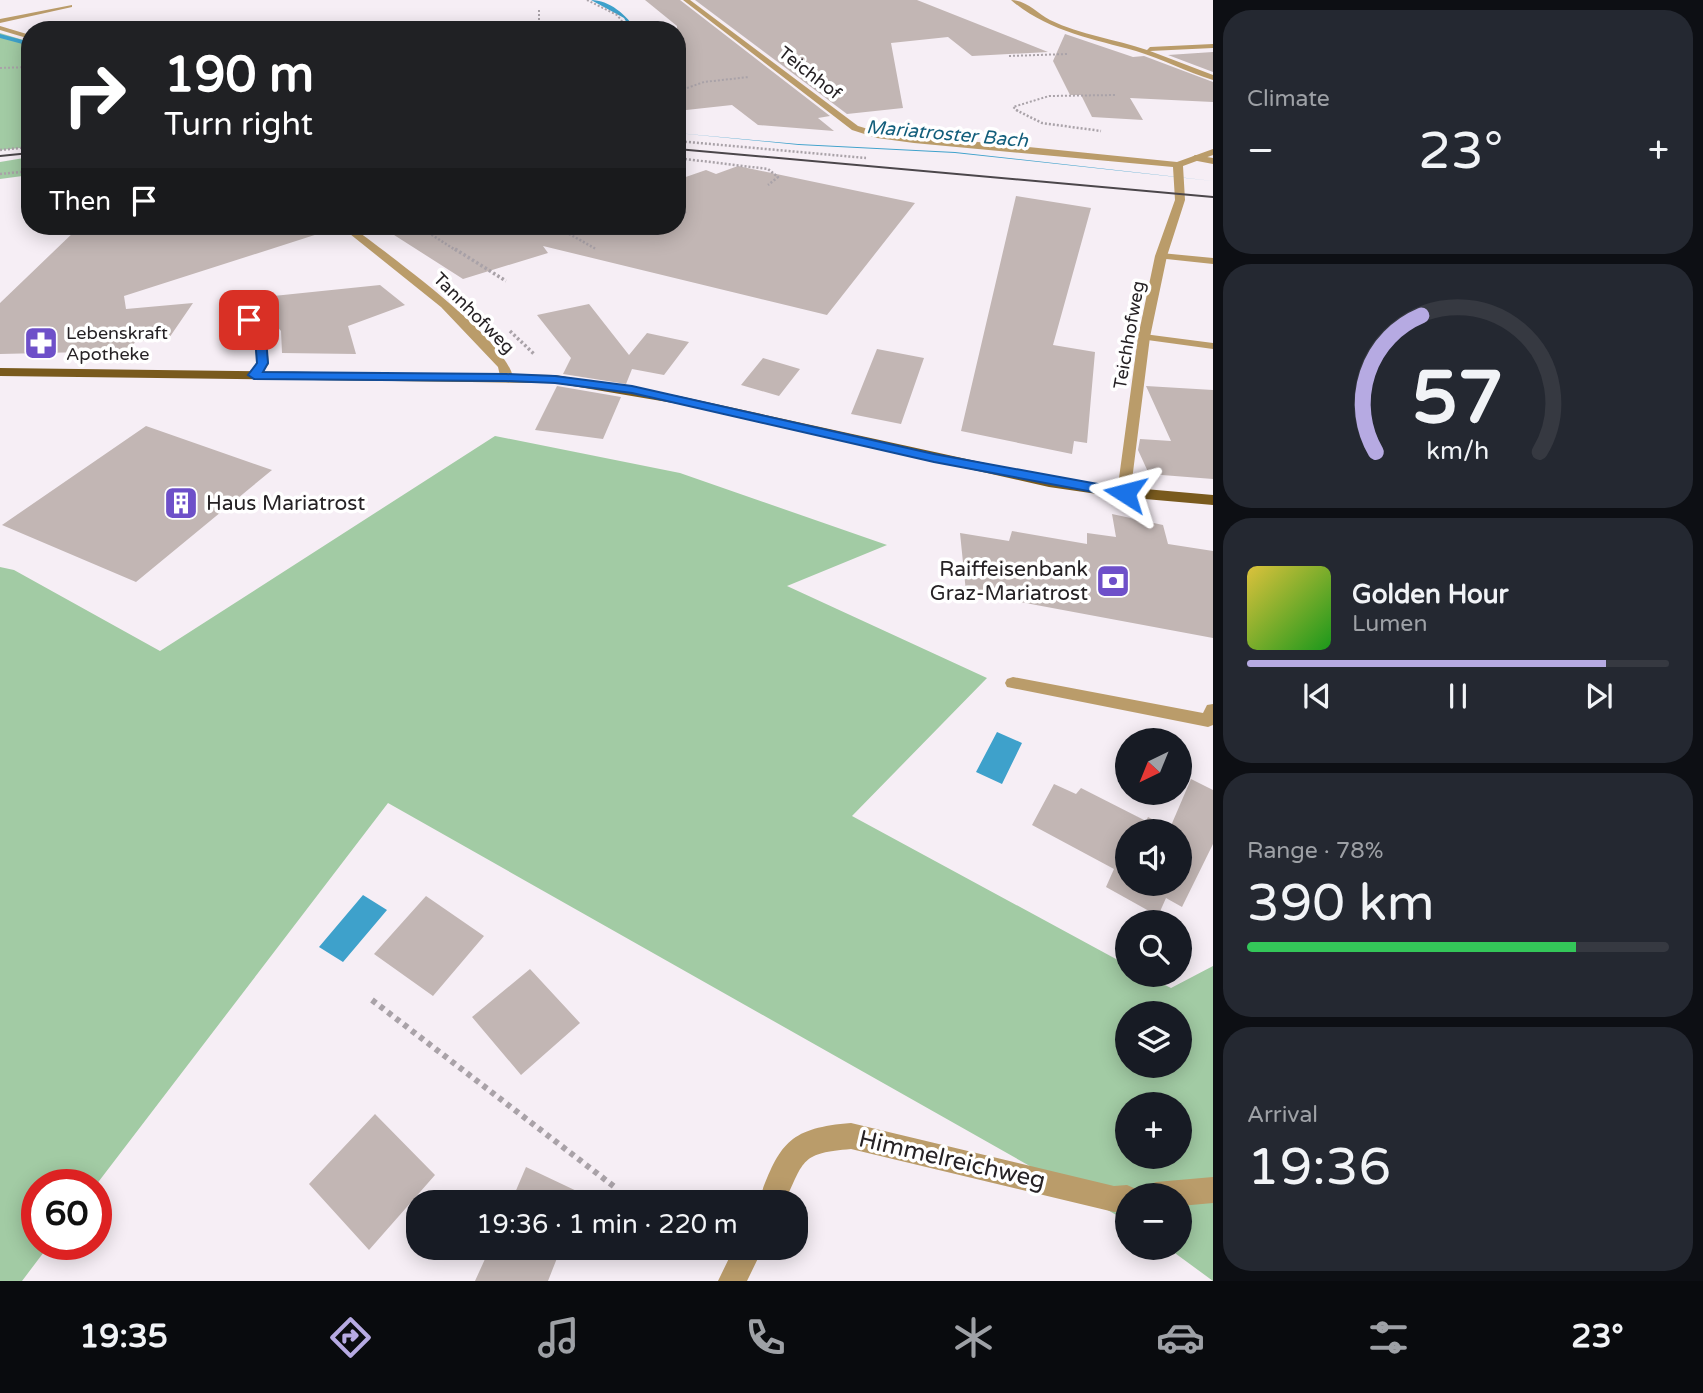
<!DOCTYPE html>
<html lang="en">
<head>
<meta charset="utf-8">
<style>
  body { margin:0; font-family:"Varela Round",sans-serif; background:#242831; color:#f1f3f6; height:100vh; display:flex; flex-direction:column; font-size:26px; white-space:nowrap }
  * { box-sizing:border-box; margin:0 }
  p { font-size:23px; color:#9ea1a6 }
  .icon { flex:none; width:38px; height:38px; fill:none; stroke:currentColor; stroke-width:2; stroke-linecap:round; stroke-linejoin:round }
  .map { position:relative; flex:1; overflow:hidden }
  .sheet { display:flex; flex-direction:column; gap:10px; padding:10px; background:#0d0f14; width:490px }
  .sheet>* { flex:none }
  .top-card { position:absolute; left:21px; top:21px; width:665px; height:214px; border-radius:28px; box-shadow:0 4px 18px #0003; background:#202124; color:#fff; overflow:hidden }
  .needle { width:46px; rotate:223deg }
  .tools { position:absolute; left:1115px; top:728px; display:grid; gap:14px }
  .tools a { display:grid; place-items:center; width:77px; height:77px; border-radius:50%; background:#171b24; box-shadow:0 4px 18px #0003; font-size:35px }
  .speed { position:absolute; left:21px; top:1169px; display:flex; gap:14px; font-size:35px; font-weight:700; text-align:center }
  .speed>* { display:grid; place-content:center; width:91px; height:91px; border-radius:50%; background:#171b24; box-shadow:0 4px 18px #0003; line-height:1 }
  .speed .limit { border:10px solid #d22; background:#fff; color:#111 }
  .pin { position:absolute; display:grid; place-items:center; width:60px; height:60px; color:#fff; margin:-30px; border-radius:14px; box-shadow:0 4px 10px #0006 }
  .me { position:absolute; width:77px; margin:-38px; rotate:279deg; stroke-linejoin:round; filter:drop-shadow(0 0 5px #0008) }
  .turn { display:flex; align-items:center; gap:24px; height:147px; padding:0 28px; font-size:32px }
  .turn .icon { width:91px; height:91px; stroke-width:2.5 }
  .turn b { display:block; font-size:49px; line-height:60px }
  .then { display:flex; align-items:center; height:66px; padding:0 28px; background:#0003; gap:14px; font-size:26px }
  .big { font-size:52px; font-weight:600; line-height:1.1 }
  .sheet .tile { flex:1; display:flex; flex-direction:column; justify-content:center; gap:10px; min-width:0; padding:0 24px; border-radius:28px; background:#242831 }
  .sheet .dial { align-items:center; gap:0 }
  .dial svg { height:182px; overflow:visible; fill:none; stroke:#363941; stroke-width:7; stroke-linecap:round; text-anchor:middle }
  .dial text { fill:#f1f3f6; stroke:none }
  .song { display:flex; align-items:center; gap:21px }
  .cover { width:84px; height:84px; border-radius:10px; background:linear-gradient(135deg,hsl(50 70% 55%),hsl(120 70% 35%)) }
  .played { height:7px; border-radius:4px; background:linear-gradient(90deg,#b6aae2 85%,#363941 85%) }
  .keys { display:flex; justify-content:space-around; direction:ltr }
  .heat { display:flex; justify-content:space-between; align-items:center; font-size:38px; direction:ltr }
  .charge { height:10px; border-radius:5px; background:linear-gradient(90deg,#34c759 78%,#363941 0) }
  .trip { position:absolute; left:406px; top:1190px; width:402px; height:70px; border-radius:28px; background:#171b24; box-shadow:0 4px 18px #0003; font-weight:600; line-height:70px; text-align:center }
  .dock { display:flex; height:112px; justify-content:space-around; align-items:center; background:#090b0e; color:#9ea1a6 }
  .dock .icon { width:49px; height:49px }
  .dock .active { color:#b6aae2 }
  .dock b { font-size:32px; color:#f1f3f6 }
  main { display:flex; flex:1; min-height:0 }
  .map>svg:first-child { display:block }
</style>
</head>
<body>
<main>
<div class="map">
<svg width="1213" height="1281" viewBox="0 0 1213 1281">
  <rect width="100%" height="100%" fill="#f6eef5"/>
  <path fill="#a2cba4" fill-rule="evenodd" d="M0 33 30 42V147L0 150Z
    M30 157V175L0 179V162Z
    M495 436 680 473 887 545 787 586 987 678 852 816 1127 965V975H1145L1171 988 1213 966V1281L1168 1248H1180V1195H1127V1221L388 803 96 1185H37V1244H50L22 1281H0V567L14 570 160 651ZM1127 1013H1180V1066H1127ZM1127 1104H1180V1157H1127Z"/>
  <path fill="#3ea1cb" d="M677 133 798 144 955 152 1213 181 955 153 799 145Z
    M997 732 1022 743 1002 784 976 772Z
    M363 895 387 910 343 962 319 947Z"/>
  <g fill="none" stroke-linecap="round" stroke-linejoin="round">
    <path fill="#3ea1cb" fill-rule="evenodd" d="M591 0C609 0 627 15 636 30H631L624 18Z
      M0 34 30 42V46L0 38Z"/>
  </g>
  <path fill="#c2b6b4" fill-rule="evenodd" d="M645 0H680L830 116 818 118 834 131 758 125 732 105 677 111V26Z
    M695 0H917L1048 52 972 56 948 37 891 43 903 108 847 114Z
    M1065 34 1133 57 1144 56 1213 82V102L1130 98 1143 120 1092 117 1081 95H1070L1053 61Z
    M1213 52V72L1168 55Z
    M738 166 915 203 827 315 543 246 548 253 463 279 380 226H677V180L706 170 716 174Z
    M1016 196 1091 208 1053 345 1095 352 1087 443 1074 441 1072 454 961 431Z
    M145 226H190L203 234 230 226H323L324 232 124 296 126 309 193 303 167 341H136L128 351 0 354V303L77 229 140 231Z
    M380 285 405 305 348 326 356 354 282 353 281 331 253 298Z
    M589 304 629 355 647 333 689 342 664 375 632 369 626 384 563 374 571 358 537 315Z
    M877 349 924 358 901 424 851 414Z
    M763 358 800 369 779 396 741 385Z
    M557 386 621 397 603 439 535 430Z
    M1146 386 1213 390V479L1149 474 1138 450 1140 439 1171 441Z
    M146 426 272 470 136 582 2 525Z
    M1112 514 1163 525 1168 544 1213 551V638L966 592 960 533 1009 541 1012 531 1087 544V533L1116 537Z
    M1191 779 1213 790V844L1182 907 1166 898 1158 916 1106 887 1114 869 1032 825 1054 784 1076 794 1081 788 1146 821 1148 817 1170 828ZM1127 831H1180V884H1127Z
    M426 896 484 936 433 996 374 954Z
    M530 969 580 1023 521 1075 472 1017Z
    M375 1114 435 1175 369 1250 309 1184Z
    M526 1167 583 1194 580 1202H511Z
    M490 1248H561L548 1281H475Z"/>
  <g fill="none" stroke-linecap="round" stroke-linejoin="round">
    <path stroke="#a9a2a8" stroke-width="2" stroke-dasharray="2 2" stroke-linecap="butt" d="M587 0 617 15 629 30
      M539 10V30
      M1009 56 1067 54
      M0 68 30 67
      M687 88 704 82 749 77
      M1018 111 1013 107 1049 96 1116 95"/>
    <path stroke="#a9a2a8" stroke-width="2.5" stroke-dasharray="2 2" stroke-linecap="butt" d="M1016 110 1042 123 1101 131
      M677 141 866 158
      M0 150 30 147
      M677 158 768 169 778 177 768 185
      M0 174 30 171
      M677 209 688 214
      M418 226 457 251
      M555 226 596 249
      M392 233 415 226"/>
    <path stroke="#a9a2a8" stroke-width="3.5" stroke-dasharray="2.5 2.5" stroke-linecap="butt" d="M455 249 506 281
      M510 331 534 354"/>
    <path stroke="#a9a2a8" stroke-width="6" stroke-dasharray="5 5" stroke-linecap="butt" d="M372 1000 616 1188"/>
    <path fill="#ba9c6a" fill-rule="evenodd" d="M72 5V7L0 23V19Z
      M1195 155 1213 158V164L1192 160 1191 158Z
      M1161 253 1213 258V264L1157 258V254Z
      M229 295H237L266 338 269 364 258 378 254 379 248 375 257 364 254 338 228 297Z
      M1144 334 1213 343V349L1140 339V335Z
      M1013 677 1203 713 1207 705 1213 704V725L1208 727 1007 687 1005 683 1007 679Z"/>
    <path fill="#ba9c6a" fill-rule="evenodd" d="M683 0H690L858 126 878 132 1177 162 1213 149V155L1183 166 1185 200 1167 256 1150 337 1130 496H1120L1117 493 1138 337 1155 256 1175 200 1173 167 914 143 877 138 852 130Z
      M1011 0C1026 0 1037 13 1050 20 1081 35 1115 39 1147 50L1150 47 1213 44V48L1150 51 1213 75V80C1187 72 1162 59 1136 51 1092 39 1047 31 1011 0Z
      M0 26 30 35V39L0 30Z
      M340 226H351C386 253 505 338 513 377L511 380H501L498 367 441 307Z
      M851 1123 1114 1186 1127 1185 1136 1189 1139 1195H1127V1211L1114 1212 851 1149C802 1153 804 1159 785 1202H758C779 1145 787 1128 851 1123Z
      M1213 1177V1203L1180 1206V1195H1143L1147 1186 1156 1182Z
      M734 1248H763L747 1281H718Z"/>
    <path fill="#795a1d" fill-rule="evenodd" d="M0 368 555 375 679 396 1049 477 1111 486 1213 495V505L1111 496 1049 487 679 404 555 383 0 376Z"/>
    <path stroke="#4b464a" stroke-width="2" d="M677 149 1213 197
      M0 156 30 153"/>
  </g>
  <path fill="#1a73e8" stroke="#114b97" stroke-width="2" d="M245 318H253L266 338 268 363 263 372 506 374 555 376 632 386 934 454 1125 489 1132 493 1125 498 934 462 632 393 555 383 506 381 254 379 248 375 257 363 255 338 244 320Z"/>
  <defs>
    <g id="pharmacy-square" transform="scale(1.75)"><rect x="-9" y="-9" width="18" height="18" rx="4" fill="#6e50c9" stroke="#fff"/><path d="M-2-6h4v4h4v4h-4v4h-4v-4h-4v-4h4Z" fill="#fff"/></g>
    <g id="building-square" transform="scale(1.75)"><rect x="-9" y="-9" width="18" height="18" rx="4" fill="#6e50c9" stroke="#fff"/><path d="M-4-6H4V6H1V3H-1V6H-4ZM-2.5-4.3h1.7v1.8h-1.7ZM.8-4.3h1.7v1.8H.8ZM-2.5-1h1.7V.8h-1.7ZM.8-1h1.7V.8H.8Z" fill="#fff"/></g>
    <g id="bank-square" transform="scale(1.75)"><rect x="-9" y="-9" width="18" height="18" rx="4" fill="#6e50c9" stroke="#fff"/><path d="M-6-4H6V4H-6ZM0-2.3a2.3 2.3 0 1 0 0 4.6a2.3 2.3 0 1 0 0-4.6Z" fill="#fff"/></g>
  </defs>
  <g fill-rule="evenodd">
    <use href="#pharmacy-square" x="41" y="343"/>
    <use href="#building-square" x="181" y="503"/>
    <use href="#bank-square" x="1113" y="581"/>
  </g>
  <g text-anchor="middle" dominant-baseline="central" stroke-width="7" stroke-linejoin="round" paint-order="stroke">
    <g font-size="18" fill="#262225" stroke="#fff">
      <text transform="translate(810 73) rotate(38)">Teichhof</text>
      <text transform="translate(474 313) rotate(45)">Tannhofweg</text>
      <text transform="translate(1129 335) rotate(-80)">Teichhofweg</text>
    </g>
    <g font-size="18" fill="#262225" stroke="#fff" text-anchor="start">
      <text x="66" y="333">Lebenskraft<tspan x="66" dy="21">Apotheke</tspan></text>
    </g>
    <g font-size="19" font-style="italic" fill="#125e7b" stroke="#fff">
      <text transform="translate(947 134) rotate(5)">Mariatroster Bach</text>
    </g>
    <g font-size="21" fill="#262225" stroke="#fff" text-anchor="start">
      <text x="206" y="503">Haus Mariatrost</text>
      <text x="1088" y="569" text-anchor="end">Raiffeisenbank<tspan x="1088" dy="24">Graz-Mariatrost</tspan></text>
    </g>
    <g font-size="24" fill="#262225" stroke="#fff">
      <text transform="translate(952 1160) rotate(13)">Himmelreichweg</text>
    </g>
  </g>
</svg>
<div class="tools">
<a><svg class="needle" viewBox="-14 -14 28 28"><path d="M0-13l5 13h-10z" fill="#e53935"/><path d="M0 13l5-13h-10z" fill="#9ea1a6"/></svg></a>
<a><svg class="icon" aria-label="sound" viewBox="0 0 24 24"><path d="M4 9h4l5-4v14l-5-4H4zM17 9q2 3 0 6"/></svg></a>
<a><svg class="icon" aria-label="search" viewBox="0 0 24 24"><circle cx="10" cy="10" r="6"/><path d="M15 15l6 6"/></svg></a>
<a><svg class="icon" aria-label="layers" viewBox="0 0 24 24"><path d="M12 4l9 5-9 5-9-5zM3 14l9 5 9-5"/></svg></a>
<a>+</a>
<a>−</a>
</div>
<div class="speed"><div class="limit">60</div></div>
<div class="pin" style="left:249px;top:320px;background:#d93025"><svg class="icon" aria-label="arrive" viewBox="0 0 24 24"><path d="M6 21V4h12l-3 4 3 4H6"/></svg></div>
<svg class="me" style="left:1125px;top:493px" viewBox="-20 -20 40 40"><path d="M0-17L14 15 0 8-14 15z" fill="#1a73e8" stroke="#fff" stroke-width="4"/></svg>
<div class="trip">19:36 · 1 min · 220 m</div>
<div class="top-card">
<div class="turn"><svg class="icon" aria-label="right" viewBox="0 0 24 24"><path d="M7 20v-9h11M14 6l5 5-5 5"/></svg><div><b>190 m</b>Turn right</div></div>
<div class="then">Then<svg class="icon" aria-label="arrive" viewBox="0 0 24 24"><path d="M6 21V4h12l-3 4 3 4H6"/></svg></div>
</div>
</div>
<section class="sheet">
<div class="tile"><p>Climate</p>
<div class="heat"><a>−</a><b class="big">23°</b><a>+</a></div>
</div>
<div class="tile dial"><svg viewBox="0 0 100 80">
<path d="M14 69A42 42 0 1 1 86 69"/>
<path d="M14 69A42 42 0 0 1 34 9" stroke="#b6aae2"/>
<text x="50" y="56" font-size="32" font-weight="700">57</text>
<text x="50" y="72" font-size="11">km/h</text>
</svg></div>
<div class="tile">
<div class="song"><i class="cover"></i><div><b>Golden Hour</b><p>Lumen</p></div></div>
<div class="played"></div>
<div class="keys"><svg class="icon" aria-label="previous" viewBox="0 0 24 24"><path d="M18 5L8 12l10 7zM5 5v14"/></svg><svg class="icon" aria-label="pause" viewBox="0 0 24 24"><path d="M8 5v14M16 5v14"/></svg><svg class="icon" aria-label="next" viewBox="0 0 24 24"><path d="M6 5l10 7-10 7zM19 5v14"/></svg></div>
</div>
<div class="tile"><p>Range · 78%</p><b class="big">390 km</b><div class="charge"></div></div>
<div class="tile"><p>Arrival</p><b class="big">19:36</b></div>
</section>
</main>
<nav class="dock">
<b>19:35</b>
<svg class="icon active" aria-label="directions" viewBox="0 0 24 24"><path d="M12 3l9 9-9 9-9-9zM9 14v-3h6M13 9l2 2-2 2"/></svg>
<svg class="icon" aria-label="music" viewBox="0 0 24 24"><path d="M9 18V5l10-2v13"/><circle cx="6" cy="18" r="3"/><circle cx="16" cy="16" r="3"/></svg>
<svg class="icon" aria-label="phone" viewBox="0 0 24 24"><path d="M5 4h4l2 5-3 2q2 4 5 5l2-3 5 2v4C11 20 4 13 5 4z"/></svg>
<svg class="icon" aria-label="climate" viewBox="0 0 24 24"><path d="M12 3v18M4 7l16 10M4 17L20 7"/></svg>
<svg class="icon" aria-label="car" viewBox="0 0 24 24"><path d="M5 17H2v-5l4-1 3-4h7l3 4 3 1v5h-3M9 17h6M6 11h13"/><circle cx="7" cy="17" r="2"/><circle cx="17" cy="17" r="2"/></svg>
<svg class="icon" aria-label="filters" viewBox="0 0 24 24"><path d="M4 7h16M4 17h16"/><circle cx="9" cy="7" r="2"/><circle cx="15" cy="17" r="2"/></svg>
<b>23°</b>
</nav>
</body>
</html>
